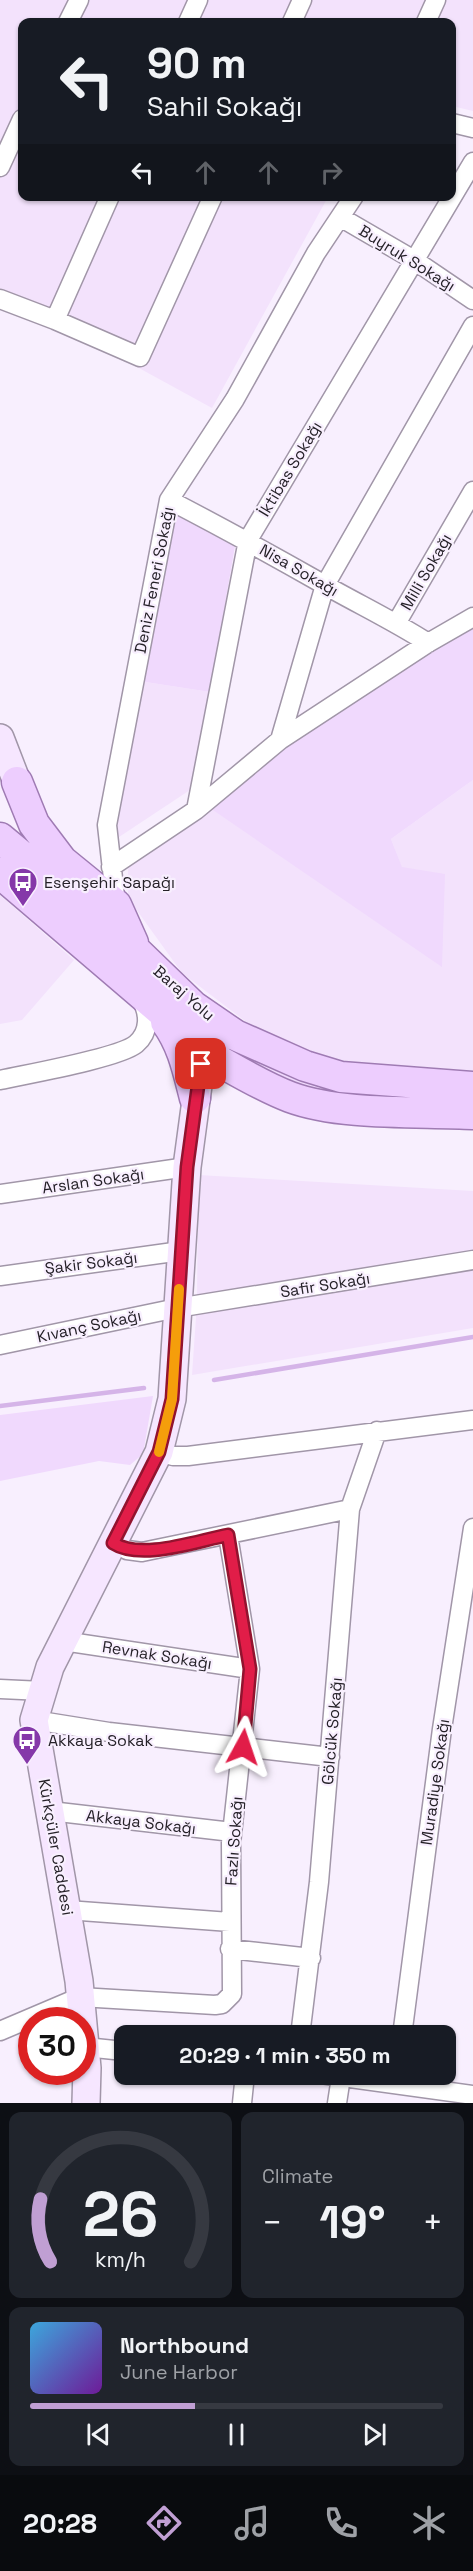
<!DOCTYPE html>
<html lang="en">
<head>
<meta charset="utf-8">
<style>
  body { margin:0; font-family:"Space Grotesk",sans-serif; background:#20242c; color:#f1f3f6; height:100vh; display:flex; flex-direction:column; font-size:22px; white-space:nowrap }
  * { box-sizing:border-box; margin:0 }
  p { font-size:20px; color:#9ea1a6 }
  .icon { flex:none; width:33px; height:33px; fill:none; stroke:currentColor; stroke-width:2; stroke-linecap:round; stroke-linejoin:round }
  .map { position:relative; height:2103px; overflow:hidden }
  .drawer { display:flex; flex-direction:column; gap:9px; padding:9px; background:#0d0f14; flex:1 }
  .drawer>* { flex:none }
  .banner { position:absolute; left:18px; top:18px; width:438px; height:183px; border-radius:12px; box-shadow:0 2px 4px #0004; background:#171b24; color:#f1f3f6; overflow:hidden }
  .speed { position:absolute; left:18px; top:2007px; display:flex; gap:12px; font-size:30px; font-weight:700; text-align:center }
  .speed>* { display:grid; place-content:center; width:78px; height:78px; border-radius:50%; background:#171b24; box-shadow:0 2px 4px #0004; line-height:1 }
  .speed .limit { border:9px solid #d22; background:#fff; color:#111 }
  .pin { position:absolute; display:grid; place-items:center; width:51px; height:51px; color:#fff; margin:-26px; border-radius:12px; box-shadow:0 3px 9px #0006 }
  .me { position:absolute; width:66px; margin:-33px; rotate:5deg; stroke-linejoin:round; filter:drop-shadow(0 0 4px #0008) }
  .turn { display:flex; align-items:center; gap:21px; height:126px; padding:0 30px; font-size:27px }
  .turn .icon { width:78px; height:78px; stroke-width:2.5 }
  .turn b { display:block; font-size:42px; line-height:51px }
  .lanes { display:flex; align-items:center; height:57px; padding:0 30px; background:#0003; justify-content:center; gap:30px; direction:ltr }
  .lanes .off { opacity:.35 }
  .big { font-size:45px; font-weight:600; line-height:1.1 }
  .drawer .widget { flex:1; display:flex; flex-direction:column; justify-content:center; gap:9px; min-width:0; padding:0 21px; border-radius:12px; background:#20242c }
  .drawer .dial { align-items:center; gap:0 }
  .dial svg { height:156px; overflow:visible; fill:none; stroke:#363941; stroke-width:7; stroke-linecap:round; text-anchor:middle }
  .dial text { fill:#f1f3f6; stroke:none }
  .song { display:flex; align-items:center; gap:18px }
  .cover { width:72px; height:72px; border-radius:9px; background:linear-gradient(135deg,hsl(200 70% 55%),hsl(280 70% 35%)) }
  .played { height:6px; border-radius:3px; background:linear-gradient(90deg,#c09fd3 40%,#363941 40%) }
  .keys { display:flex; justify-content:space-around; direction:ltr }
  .heat { display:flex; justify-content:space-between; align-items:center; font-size:33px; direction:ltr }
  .drawer .tiles { flex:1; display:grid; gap:9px; grid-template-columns:1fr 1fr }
  .widget:last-child { grid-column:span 2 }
  .trip { position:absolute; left:114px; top:2025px; width:342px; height:60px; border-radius:12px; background:#171b24; box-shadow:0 2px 4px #0004; font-weight:600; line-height:60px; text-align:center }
  .menu { display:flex; height:96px; justify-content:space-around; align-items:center; background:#090b0e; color:#9ea1a6 }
  .menu .icon { width:42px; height:42px }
  .menu .on { color:#c09fd3 }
  .menu b { font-size:27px; color:#f1f3f6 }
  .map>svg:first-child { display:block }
</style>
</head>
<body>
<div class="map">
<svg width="473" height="2103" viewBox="0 0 473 2103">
  <rect width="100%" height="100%" fill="#f8effe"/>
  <path fill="#f3e2fc" d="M0 0H473V111L452 106V22H22V196L328 197 212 408 0 292Z
    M139 681 210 692 190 790 116 839 112 824Z
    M473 780V1071L412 1066 337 1065 274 1043 182 973 128 898V862L210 808 402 868 391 839Z
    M0 895 74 960 22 1020 0 1024Z
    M198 1175 473 1191V1328L192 1375 197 1303Z"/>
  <path fill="#f0d9fd" d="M170 509 235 546 210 692 139 681Z
    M473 628V780L391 839 402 867 445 874 442 967 210 808 283 748 430 652Z
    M218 1038 473 1103 338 1095 283 1083 241 1063Z
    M153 1396 143 1454 130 1465 99 1461 0 1481V1415Z"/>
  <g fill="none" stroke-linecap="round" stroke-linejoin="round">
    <path stroke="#d5b4e8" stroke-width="4.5" d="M214 1380 473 1337
      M0 1406 144 1388"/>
    <g stroke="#a196a8" stroke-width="21">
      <path id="street" d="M68 22 79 0
        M188 22 198 0
        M292 22 302 0
        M426 22 436 0
        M452 123 473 128
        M0 167 22 119
        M340 217 414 260 473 300
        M0 299 55 320 140 357 213 196
        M55 320 110 196
        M169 500C221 527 272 555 323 584 358 604 394 621 428 643
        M397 622 473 491
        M280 740 325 585 473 326
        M196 810 248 540 473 162
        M111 867 196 810 280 740 428 643 473 617
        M116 905 107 825 169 500 235 399 316 253 354 196
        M0 1080C27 1074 119 1058 136 1044 150 1032 150 1013 140 998
        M0 1194 187 1167
        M0 1276 181 1251
        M0 1345 177 1308 473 1260
        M159 1452 173 1456H188L473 1420
        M113 1543 127 1550 142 1552 350 1509
        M63 1641 250 1669
        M0 1689 43 1691
        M34 1720 109 1732 330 1757
        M50 1811 232 1832
        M67 1910 230 1922
        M230 1949 311 1958
        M0 2031 80 1997 215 2005 222 2004 232 1994 231 1843 250 1669 228 1535
        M300 2036 319 1882 350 1509 377 1431
        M402 2036 442 1729 473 1528
        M85 2047 124 2051
        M321 2074 473 2095
        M242 2103 245 2074
        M337 2103 341 2077"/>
    </g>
    <g stroke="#a196a8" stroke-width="30">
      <path id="secondary" d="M0 738 17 782
        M86 2103 87 2068 79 1981 34 1720 50 1667 159 1452 172 1399 187 1167 199 1078"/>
    </g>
    <g stroke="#9f7bb3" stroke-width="33">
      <path id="primary" d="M17 782 34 824 62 861 116 905 133 943
        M0 838 136 951 194 1007 235 1035 305 1066 341 1077 473 1087
        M0 873 221 1062C244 1075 266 1088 290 1097 341 1116 418 1111 473 1114
        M166 1022C183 1045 188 1071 195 1098"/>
    </g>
    <use href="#street" stroke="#fff" stroke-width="18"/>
    <use href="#secondary" stroke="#f6e6ff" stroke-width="27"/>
    <use href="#primary" stroke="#edcdfe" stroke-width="30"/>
  </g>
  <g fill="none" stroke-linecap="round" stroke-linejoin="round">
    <g stroke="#92132f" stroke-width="15">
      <path id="route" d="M201 1064 187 1167 172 1399 159 1452 113 1543C141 1561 196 1541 228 1535L250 1669 243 1747"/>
    </g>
    <use href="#route" stroke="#e11d48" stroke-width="10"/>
    <path stroke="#f59e0b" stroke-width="10" d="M159 1452 172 1399 179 1289"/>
  </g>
  <defs>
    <g id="bus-pin" transform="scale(1.5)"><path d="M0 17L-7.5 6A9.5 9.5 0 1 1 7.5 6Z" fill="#8538a9" stroke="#f8effe"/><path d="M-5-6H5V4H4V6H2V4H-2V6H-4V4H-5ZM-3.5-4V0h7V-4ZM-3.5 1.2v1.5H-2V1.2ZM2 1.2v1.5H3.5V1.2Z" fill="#fff"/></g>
  </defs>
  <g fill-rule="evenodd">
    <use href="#bus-pin" x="23" y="882"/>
    <use href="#bus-pin" x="27" y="1740"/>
  </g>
  <g text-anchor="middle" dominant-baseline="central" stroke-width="4.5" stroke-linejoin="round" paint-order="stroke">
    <g font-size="16" fill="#252128" stroke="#f8effe">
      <text transform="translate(407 258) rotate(32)">Buyruk Sokağı</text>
      <text transform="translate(290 469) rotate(-59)">İktibas Sokağı</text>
      <text transform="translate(299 570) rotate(30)">Nisa Sokağı</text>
      <text transform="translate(426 572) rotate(-60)">Milli Sokağı</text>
      <text transform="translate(154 580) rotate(-79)">Deniz Feneri Sokağı</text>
      <text transform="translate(184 993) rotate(41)">Baraj Yolu</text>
      <text transform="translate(93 1181) rotate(-8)">Arslan Sokağı</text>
      <text transform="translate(91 1263) rotate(-7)">Şakir Sokağı</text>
      <text transform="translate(325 1285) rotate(-9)">Safir Sokağı</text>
      <text transform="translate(89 1326) rotate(-12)">Kıvanç Sokağı</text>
      <text transform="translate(157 1655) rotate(9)">Revnak Sokağı</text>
      <text transform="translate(332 1731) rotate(-85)">Gölcük Sokağı</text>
      <text transform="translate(435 1782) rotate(-82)">Muradiye Sokağı</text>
      <text transform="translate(141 1822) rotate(7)">Akkaya Sokağı</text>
      <text transform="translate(234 1841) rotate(-86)">Fazlı Sokağı</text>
      <text transform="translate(56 1847) rotate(80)">Kürkçüler Caddesi</text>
    </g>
    <g font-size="16" fill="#252128" stroke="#f8effe" text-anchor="start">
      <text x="44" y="882">Esenşehir Sapağı</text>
      <text x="48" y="1740">Akkaya Sokak</text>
    </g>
  </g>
</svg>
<div class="speed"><div class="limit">30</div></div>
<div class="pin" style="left:201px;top:1064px;background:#d93025"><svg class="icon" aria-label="arrive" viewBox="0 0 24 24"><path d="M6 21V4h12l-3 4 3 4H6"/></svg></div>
<svg class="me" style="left:243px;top:1747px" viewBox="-20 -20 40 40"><path d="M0-17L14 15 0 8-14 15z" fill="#e11d48" stroke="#fff" stroke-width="4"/></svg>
<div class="trip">20:29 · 1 min · 350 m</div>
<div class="banner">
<div class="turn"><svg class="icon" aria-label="left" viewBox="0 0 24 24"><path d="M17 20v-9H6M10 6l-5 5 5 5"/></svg><div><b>90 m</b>Sahil Sokağı</div></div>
<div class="lanes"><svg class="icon" aria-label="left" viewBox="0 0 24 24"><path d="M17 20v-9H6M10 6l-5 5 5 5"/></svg><svg class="icon off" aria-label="ahead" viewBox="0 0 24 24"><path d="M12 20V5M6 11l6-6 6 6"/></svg><svg class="icon off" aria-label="ahead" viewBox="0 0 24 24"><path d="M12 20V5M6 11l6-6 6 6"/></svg><svg class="icon off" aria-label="right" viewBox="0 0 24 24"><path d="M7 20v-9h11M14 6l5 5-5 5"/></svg></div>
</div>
</div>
<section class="drawer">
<div class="tiles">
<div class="widget dial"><svg viewBox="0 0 100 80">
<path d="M14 69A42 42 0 1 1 86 69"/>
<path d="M14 69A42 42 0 0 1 9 37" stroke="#c09fd3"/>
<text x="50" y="56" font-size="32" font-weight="700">26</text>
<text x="50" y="72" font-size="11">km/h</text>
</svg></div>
<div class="widget"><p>Climate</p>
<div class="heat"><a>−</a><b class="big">19°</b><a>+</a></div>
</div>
<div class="widget">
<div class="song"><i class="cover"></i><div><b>Northbound</b><p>June Harbor</p></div></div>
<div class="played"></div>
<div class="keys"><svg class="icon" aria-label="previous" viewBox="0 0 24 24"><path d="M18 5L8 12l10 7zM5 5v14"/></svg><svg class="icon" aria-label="pause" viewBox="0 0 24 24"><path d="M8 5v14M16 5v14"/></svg><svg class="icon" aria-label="next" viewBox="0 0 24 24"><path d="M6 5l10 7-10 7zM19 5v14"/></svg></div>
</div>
</div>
</section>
<nav class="menu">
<b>20:28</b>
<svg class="icon on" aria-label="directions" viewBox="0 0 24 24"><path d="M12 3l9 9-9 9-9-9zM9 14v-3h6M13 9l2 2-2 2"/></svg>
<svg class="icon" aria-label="music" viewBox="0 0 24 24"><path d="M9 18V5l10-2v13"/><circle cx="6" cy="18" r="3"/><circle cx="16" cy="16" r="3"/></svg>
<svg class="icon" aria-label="phone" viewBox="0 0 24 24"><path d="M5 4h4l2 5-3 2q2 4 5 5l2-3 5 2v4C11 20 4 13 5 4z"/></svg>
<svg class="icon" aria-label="climate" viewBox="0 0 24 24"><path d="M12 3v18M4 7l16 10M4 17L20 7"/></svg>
</nav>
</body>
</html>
